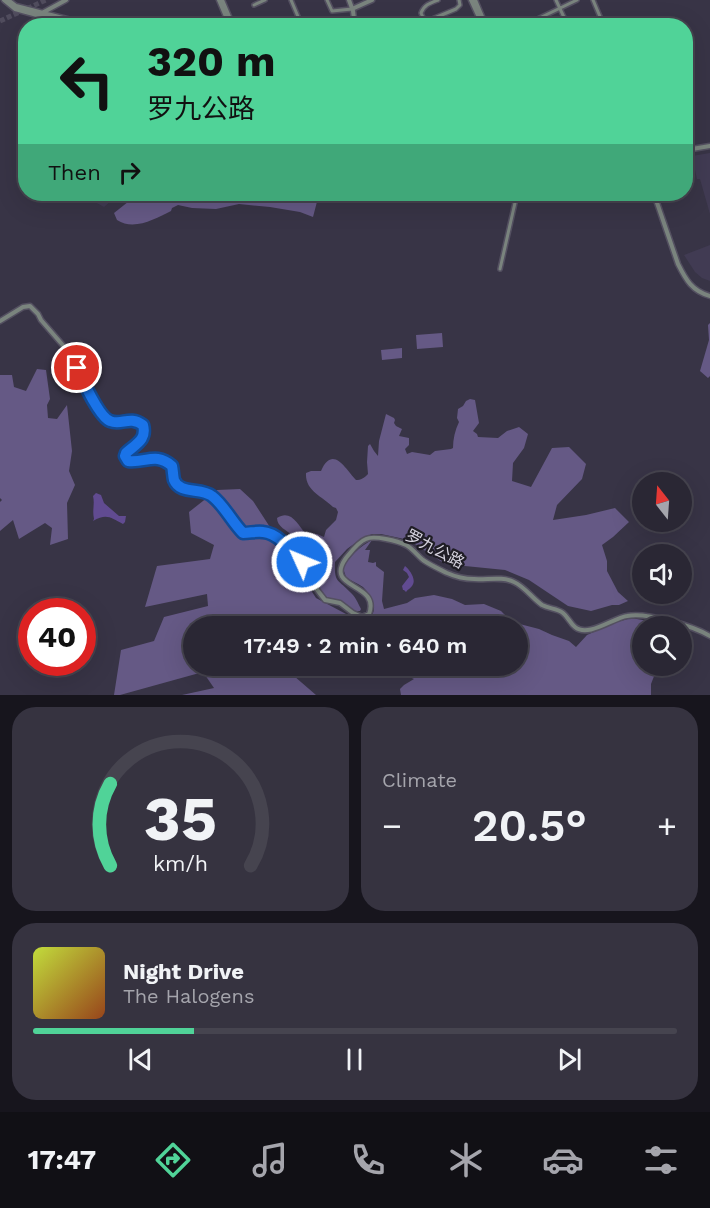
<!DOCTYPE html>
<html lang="en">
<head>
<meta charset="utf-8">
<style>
  body { margin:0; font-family:"Work Sans","Noto Sans SC",sans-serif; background:#363340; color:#f1f3f6; height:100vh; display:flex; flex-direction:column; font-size:22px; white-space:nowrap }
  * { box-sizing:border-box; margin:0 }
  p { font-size:20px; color:#a5a5ac }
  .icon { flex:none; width:33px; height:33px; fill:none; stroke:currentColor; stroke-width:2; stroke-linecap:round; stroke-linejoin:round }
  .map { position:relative; height:695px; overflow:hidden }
  .side { display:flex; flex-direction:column; gap:12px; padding:12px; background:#17151d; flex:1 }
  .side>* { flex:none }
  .top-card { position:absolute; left:18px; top:18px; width:675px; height:183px; border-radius:24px; box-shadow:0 6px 24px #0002,0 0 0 2px #46444f; background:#50d398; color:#111; overflow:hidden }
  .needle { width:39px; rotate:343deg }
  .tools { position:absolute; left:632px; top:472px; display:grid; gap:12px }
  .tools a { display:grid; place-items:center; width:60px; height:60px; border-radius:50%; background:#2a2734; box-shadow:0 6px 24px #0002,0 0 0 2px #46444f; font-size:30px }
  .speed { position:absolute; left:18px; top:598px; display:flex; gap:12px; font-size:30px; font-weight:700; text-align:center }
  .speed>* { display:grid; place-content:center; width:78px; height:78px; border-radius:50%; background:#2a2734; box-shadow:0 6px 24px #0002,0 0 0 2px #46444f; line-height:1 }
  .speed .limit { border:9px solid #d22; background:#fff; color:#111 }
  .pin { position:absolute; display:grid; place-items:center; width:51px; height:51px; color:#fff; margin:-26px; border:3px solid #fff; border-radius:50%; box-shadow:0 2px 6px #0007 }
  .me { position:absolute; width:66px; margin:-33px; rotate:314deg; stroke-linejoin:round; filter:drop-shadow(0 0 4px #0008) }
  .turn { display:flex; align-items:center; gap:21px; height:126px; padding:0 30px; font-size:27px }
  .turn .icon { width:78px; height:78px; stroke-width:2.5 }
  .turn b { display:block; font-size:42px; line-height:51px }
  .then { display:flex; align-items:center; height:57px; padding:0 30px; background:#0003; gap:12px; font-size:22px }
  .big { font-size:45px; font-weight:600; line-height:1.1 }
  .side .card { flex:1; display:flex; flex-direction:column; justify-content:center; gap:9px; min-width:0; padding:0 21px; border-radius:24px; background:#363340 }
  .side .dial { align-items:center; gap:0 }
  .dial svg { height:156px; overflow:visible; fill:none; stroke:#46444f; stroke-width:7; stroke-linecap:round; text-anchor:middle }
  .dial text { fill:#f1f3f6; stroke:none }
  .song { display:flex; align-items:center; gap:18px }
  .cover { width:72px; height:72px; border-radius:9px; background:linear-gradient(135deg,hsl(70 70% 55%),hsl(20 70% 35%)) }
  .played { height:6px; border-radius:3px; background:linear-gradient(90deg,#50d398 25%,#46444f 25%) }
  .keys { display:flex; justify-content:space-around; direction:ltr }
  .heat { display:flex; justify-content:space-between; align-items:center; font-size:33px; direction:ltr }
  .side .tiles { flex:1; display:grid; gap:12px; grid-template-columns:1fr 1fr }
  .card:last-child { grid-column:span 2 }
  .trip { position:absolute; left:183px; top:616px; width:345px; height:60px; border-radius:30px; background:#2a2734; box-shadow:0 6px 24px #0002,0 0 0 2px #46444f; font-weight:600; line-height:60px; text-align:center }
  .dock { display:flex; height:96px; justify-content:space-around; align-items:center; background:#111015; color:#a5a5ac }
  .dock .icon { width:42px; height:42px }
  .dock .current { color:#50d398 }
  .dock b { font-size:27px; color:#f1f3f6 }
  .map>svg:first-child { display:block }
</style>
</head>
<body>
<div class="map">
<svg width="710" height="695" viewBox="0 0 710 695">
  <rect width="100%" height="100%" fill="#383446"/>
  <path fill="#413b53" d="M710 153V214L700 179H697L692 156Z
    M81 194H119L104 207Z
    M710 245V281L702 278 695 272 684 255Z"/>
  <path fill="#655985" d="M138 194H319L313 217 300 212 270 207 239 204 216 209 192 208 178 205 172 208 171 211C155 219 134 231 117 220L114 213Z
    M710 323V376L708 378 700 371 709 340 708 325Z
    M442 333 443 347 417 349 416 335Z
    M402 348V358L382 360 381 350Z
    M37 369 46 370 50 399 47 405 48 418 57 419 67 405 72 451 69 471 75 485 67 503 68 539 50 545 52 528 45 523 19 539 13 520 0 531V502L2 500 0 498V375H12L14 387 26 391Z
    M470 399 475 400 479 423 473 431 477 434 478 437 498 438 507 431 519 427 528 434 524 448 513 463 512 481 531 487 552 448 569 447 586 464 582 479 557 505 553 520 586 515 615 508 629 522 613 537 602 545 607 561V571L618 592 628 601 619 605H612L591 611 568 606 529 580 505 570 445 564 409 540 381 534H372L362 538 347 549 335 562C334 583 338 579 350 592 355 596 358 603 361 609L360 611H354L339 601 326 598 313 582V557H309C307 554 303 549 301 545 300 541 300 538 298 534L293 536C287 530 277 527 277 518 291 509 298 525 305 533L317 534 324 537 326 530 336 520 338 512 336 508 333 507C322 496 305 491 306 473L311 471H321C333 444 346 470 356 480 361 480 364 478 368 474L367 462 368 446 370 444 374 451 378 456 379 441 386 414 394 418 395 420 394 423 396 426 402 429 399 436 409 438V445L405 449 407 454 412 452 430 455 435 451 451 449 453 448C453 439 455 430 459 422L457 418 458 409 463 406 466 401Z
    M240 489 253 501 316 598 361 622C364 620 371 617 373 613 377 604 369 593 363 587 357 583 351 581 346 577L343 568C348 557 361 546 372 540L365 550H370L368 562 373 563 376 562V566L384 572 382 601 384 609 407 603 415 598 434 595 452 599 465 605 484 604 501 611 512 622 539 629 552 635 569 641 576 647 587 635 614 623 631 618 678 626 642 627V666H658L651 684V695H401L400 689 404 685 414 679 399 672 393 666H518V627H325L313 621 281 627H194V666H286L294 676 316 695H182L214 688 203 672 120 695H114L121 650 154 641 164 617 208 606 207 594 145 607 157 566 210 559 214 545 191 533 189 512 217 490Z"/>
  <path fill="#614b91" d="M96 493 101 495 104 503 119 516H126L125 522 123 524C111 518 107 513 93 521L94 519C92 510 95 504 93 496Z
    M405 566C410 570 417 580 412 586 411 588 408 589 406 592L404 590H403L402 586 409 577 407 573 403 570Z"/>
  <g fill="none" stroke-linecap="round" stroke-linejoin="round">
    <path stroke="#504c5d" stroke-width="5" stroke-dasharray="5 2.5" stroke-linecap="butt" d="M0 21 46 0"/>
    <g stroke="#545061" stroke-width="6">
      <path id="minor" d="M291 0 302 26
        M327 0 332 11 352 9
        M438 0C430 3 424 5 421 13L425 22 456 9 460 5 459 0
        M556 0 568 26
        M593 0 604 26
        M254 5 265 0
        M523 26 577 0
        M500 269 517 194"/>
    </g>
    <g stroke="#545061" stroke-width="7">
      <path id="tertiary" d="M4 0 15 9 77 26
        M8 0 16 6 94 26
        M219 0 230 26
        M222 0 233 26
        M349 0 353 11 355 26
        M471 0 483 26
        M475 0 486 26
        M352 9 372 0
        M42 13 66 0
        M686 150 710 146
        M654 194 678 264C686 280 692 291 710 296
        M0 321 23 307 30 306 38 314 41 320 67 350 102 414C104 417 106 420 109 421 120 426 129 416 143 425 147 440 136 444 126 453L125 456 128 461C146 463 156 453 172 466 173 470 173 476 174 480 180 495 201 487 212 496 225 505 231 522 243 533L263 532 271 534 282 542 302 562 311 582 325 600 340 603 353 613 362 617 369 614C381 582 323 590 346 558 351 552 358 542 366 539 374 535 398 541 406 545 412 548 417 555 423 560 430 565 439 569 447 573 456 577 464 579 474 579 487 580 502 576 514 582 525 587 532 598 542 605 549 609 557 608 563 613 568 617 570 623 575 627 588 638 613 618 627 616 647 612 693 626 710 636"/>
    </g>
    <use href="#minor" stroke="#7a847e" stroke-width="3"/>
    <use href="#tertiary" stroke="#7a847e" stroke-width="4"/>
  </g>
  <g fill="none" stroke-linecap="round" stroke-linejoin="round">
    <g stroke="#114b97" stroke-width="15">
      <path id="route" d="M77 368C82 379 99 417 110 421 122 426 129 415 143 425 147 440 136 444 126 453L125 456 128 461C146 463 156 452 172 466 173 470 173 476 174 480 180 495 201 487 212 496 224 505 232 522 243 533 250 533 257 531 263 532 278 533 292 551 302 562"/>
    </g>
    <use href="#route" stroke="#1a73e8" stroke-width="10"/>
  </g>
  <g text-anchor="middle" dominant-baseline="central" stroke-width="4.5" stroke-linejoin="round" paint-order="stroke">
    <g font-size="16" fill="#d5d2de" stroke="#1f1d25">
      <text transform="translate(435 549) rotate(28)">罗九公路</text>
    </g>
  </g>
</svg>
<div class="tools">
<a><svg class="needle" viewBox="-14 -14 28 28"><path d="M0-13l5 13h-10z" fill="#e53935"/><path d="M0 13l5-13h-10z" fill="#a5a5ac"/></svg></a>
<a><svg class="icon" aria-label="sound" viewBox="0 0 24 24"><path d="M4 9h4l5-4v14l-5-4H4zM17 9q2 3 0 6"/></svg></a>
<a><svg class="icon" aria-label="search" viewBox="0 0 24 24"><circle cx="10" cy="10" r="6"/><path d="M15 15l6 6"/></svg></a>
</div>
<div class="speed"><div class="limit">40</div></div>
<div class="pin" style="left:77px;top:368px;background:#d93025"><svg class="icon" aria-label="arrive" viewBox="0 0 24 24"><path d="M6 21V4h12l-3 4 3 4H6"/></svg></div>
<svg class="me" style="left:302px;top:562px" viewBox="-20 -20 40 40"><circle r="17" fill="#1a73e8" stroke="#fff" stroke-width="3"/><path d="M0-11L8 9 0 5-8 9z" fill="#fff"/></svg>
<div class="trip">17:49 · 2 min · 640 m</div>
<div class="top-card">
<div class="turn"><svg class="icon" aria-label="left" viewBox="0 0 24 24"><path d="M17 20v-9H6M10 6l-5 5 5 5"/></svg><div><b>320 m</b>罗九公路</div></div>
<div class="then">Then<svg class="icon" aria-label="right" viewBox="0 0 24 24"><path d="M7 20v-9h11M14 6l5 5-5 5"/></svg></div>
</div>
</div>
<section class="side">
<div class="tiles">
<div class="card dial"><svg viewBox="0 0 100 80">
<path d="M14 69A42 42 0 1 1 86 69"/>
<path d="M14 69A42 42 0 0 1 14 27" stroke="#50d398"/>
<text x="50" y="56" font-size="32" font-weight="700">35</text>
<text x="50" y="72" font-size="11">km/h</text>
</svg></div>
<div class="card"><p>Climate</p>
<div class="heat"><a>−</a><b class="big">20.5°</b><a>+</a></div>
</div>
<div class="card">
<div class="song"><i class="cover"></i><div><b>Night Drive</b><p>The Halogens</p></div></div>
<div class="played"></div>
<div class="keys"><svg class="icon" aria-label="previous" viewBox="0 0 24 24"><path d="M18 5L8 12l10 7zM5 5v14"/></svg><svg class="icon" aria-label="pause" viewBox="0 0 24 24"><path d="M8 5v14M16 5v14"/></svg><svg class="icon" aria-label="next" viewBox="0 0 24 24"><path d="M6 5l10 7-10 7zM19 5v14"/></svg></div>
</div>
</div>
</section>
<nav class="dock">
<b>17:47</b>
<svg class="icon current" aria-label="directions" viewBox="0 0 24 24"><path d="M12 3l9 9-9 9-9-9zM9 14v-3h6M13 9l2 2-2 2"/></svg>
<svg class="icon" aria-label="music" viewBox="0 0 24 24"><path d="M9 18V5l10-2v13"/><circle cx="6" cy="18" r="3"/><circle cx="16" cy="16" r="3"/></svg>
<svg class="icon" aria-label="phone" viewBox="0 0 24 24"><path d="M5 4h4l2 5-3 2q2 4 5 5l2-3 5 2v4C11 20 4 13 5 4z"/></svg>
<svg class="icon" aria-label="climate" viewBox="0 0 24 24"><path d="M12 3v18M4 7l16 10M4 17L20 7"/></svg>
<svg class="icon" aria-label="car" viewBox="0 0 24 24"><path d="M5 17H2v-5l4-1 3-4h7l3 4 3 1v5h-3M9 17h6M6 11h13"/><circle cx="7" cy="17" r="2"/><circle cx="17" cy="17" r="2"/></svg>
<svg class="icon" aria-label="filters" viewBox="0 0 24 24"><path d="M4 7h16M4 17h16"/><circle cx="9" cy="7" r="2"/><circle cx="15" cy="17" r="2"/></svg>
</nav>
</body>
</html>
